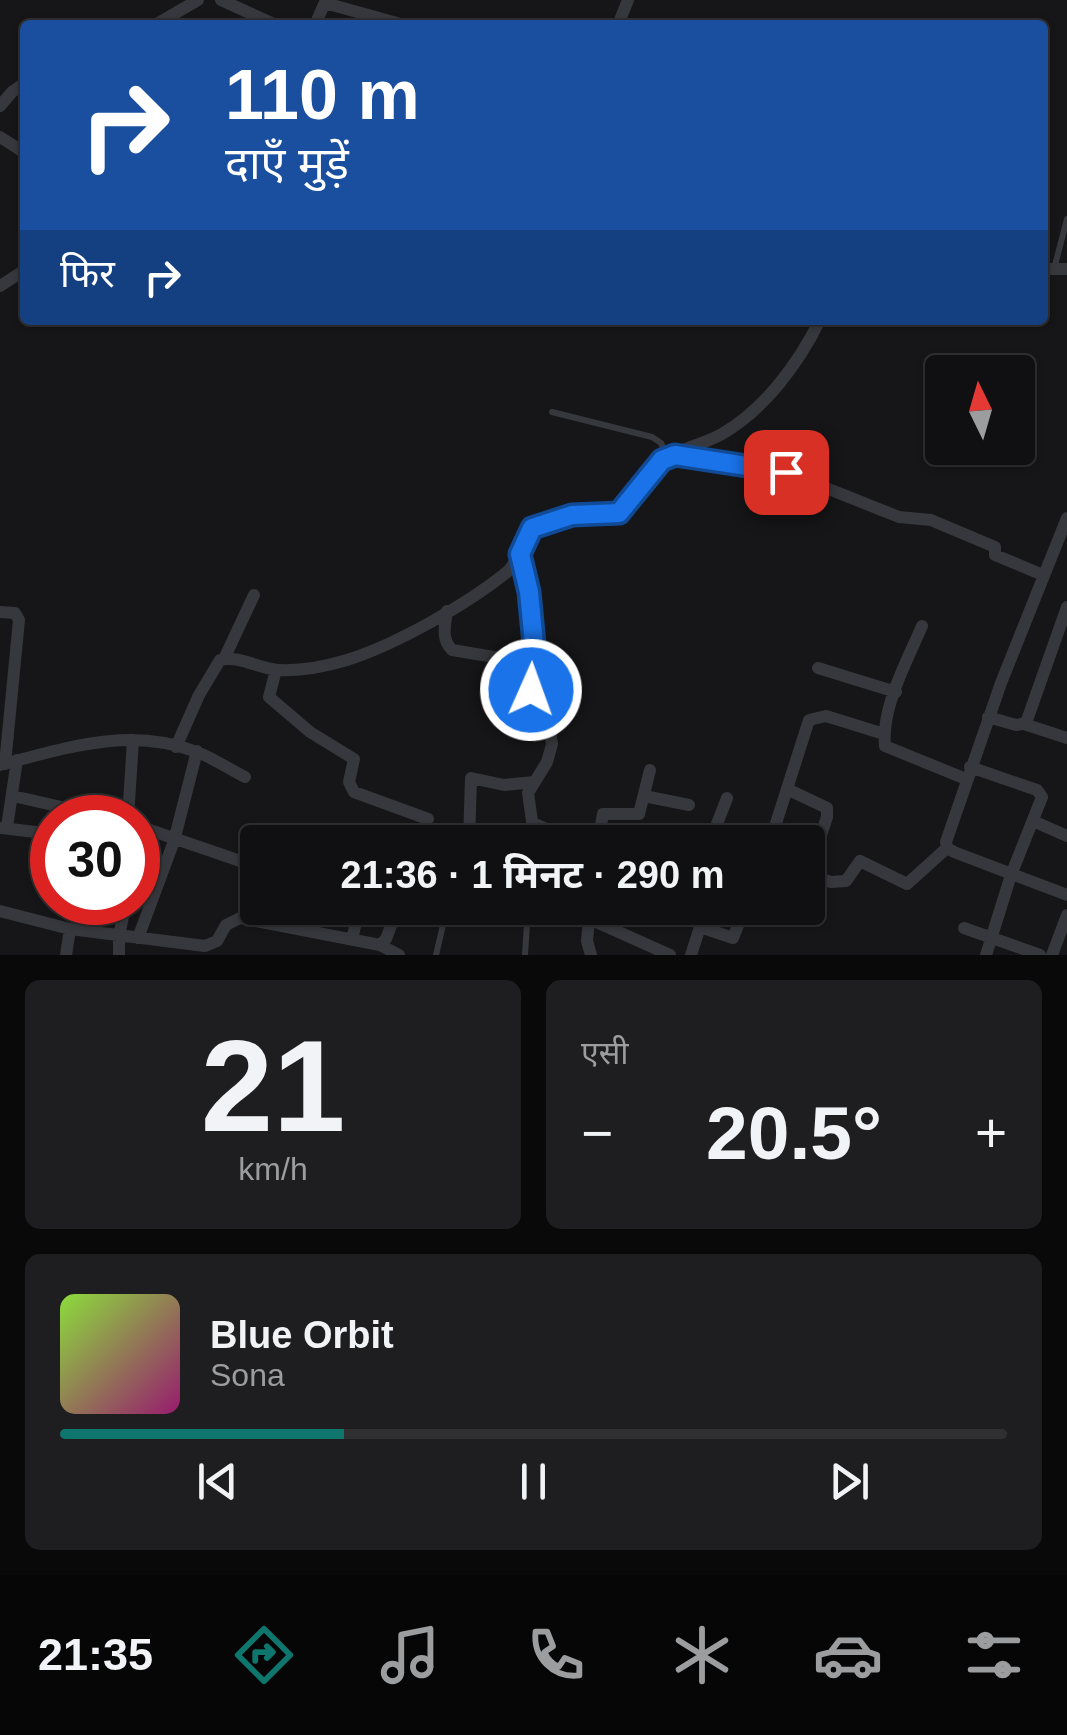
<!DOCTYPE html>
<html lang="hi">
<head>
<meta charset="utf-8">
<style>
  body { margin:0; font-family:Arial,"Noto Sans Devanagari",sans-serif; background:#1e1e20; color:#f1f3f6; height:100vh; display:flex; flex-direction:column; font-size:38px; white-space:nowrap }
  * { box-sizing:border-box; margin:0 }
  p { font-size:32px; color:#9c9d9f }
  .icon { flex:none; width:55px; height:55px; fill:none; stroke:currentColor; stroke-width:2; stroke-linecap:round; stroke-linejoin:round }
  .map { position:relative; height:955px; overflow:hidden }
  .drawer { display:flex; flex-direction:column; gap:25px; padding:25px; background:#09090a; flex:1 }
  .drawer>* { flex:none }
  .hud { position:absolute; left:20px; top:20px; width:1028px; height:305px; border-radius:10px; box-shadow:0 2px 8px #0004,0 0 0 2px #303032; background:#1a4fa0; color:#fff; overflow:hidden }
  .needle { width:65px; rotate:355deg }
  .buttons { position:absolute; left:925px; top:355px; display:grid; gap:20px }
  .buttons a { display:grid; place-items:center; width:110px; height:110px; border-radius:10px; background:#101012; box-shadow:0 2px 8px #0004,0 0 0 2px #303032; font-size:50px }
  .speed { position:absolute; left:30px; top:795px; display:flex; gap:20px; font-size:50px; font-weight:700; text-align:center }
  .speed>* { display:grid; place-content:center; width:130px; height:130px; border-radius:50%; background:#101012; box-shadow:0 2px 8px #0004,0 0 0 2px #303032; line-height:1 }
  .speed .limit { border:15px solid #d22; background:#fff; color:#111 }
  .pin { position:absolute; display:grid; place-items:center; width:85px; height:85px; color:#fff; margin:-42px; border-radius:20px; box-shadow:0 5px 15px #0006 }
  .me { position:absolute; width:110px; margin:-55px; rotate:2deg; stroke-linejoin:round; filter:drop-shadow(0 0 8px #0008) }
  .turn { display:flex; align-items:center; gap:35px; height:210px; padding:0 40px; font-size:45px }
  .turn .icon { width:130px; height:130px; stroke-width:2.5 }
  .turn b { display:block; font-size:70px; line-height:85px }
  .then { display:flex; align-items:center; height:95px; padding:0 40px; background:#0003; gap:20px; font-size:38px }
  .big { font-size:75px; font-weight:700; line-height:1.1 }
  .drawer .tile { flex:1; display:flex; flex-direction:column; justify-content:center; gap:15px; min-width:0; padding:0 35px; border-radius:15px; background:#1e1e20 }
  .drawer .dial { align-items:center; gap:0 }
  .dial b { font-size:130px; line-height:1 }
  .song { display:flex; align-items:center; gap:30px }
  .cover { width:120px; height:120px; border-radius:15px; background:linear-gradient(135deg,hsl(90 70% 55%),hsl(320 70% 35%)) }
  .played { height:10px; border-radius:5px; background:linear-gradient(90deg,#0f766e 30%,#303032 30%) }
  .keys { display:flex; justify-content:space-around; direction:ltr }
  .heat { display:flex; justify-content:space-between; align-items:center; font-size:55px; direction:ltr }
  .drawer .tiles { flex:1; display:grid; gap:25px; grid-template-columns:1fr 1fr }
  .tile:last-child { grid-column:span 2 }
  .trip { position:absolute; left:240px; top:825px; width:585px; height:100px; border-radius:10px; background:#101012; box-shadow:0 2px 8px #0004,0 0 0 2px #303032; font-weight:700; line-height:100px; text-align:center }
  .tabs { display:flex; height:160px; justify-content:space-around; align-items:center; background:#060607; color:#9c9d9f }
  .tabs .icon { width:70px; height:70px }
  .tabs .active { color:#0f766e }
  .tabs b { font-size:45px; color:#f1f3f6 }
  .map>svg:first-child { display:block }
</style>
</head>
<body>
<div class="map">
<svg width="1067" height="955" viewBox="0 0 1067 955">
  <rect width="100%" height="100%" fill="#161618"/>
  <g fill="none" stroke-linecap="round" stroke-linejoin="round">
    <path stroke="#37383d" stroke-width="6" d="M1054 269 1067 219
      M552 412 652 437 661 443 667 457
      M436 955 447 908
      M525 955 528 908"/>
    <path stroke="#37383d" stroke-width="12" d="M221 0 276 25
      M325 3 404 25
      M155 25 198 0
      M315 25 326 0
      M618 25 628 0
      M0 106 12 92 25 83
      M0 137 25 153
      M1042 269H1067
      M0 286 25 270
      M677 455 786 472 899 517 931 520 995 547V555L1043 575
      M1067 518 1001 683 946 842 947 848 954 852 1067 895
      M520 554 529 591 534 644 531 690 549 726 552 744 547 762 528 793 535 842
      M447 611C445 626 441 639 452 650L512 660 532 674
      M0 612 15 613 19 620 5 764
      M922 626C907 661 881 708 885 746L966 779
      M224 659 254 595
      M818 668 896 692
      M276 670 269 697 310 732 354 759 349 782 354 792 428 819
      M988 717 1016 725 1026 723 1067 607
      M1024 724 1067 738
      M176 747 199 695 220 660C240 655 259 669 279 670 300 671 327 666 347 660 395 645 468 604 507 572 521 560 519 537 534 527 561 509 589 521 615 514 640 507 646 471 666 458 683 448 704 444 722 434 765 409 798 364 820 320
      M0 765C66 748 129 726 197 752 213 758 229 769 245 777
      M970 767 1037 790 1042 797 1011 875 986 955
      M787 789 827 808V817L808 874
      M13 796 110 818
      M644 796 689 805
      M128 818 133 740
      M1033 821 1067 836
      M533 823 559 835 598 838
      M138 826 258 867
      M7 827 17 760
      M2 828 52 834
      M687 834 712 842
      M469 842 471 778 504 785 534 782
      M598 842 603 814H639L650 770
      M710 842 727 798
      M770 842 809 720 826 716 884 734
      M808 875 831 882 846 881 860 861 907 884 947 848
      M565 908 670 955
      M590 908 587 941 591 955
      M0 911 70 929 205 946 217 941 226 925 240 918 380 945 386 939 392 923 430 908
      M700 927 733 938 745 908
      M964 928 1040 955
      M138 938 174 841 197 751
      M352 940 359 908
      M380 945 399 955
      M66 955 70 929
      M119 955V936L126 902
      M691 955 706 908
      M1052 955 1067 915"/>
  </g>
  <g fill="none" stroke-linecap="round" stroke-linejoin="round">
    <g stroke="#114b97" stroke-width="25">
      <path id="route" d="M531 690 534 644 529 592 520 554 532 528 572 515 619 513 662 460 675 455 786 472"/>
    </g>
    <use href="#route" stroke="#1a73e8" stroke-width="18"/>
  </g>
</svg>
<div class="buttons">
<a><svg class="needle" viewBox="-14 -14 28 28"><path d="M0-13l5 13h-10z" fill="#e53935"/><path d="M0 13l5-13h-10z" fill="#9c9d9f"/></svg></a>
</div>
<div class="speed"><div class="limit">30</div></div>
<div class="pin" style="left:786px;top:472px;background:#d93025"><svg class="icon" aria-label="arrive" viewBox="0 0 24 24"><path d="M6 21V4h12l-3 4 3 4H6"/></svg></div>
<svg class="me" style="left:531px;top:690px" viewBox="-20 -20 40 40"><circle r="17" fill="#1a73e8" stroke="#fff" stroke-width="3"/><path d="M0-11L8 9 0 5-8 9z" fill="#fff"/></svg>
<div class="trip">21:36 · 1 मिनट · 290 m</div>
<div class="hud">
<div class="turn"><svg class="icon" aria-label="right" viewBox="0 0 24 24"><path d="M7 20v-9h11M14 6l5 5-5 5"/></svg><div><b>110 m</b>दाएँ मुड़ें</div></div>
<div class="then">फिर<svg class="icon" aria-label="right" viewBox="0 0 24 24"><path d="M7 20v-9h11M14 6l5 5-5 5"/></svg></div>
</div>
</div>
<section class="drawer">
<div class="tiles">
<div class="tile dial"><b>21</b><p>km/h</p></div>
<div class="tile"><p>एसी</p>
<div class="heat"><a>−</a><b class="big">20.5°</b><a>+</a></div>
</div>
<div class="tile">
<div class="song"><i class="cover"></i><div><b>Blue Orbit</b><p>Sona</p></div></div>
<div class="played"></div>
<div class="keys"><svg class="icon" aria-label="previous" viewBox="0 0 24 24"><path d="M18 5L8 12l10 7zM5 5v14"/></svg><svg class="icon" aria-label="pause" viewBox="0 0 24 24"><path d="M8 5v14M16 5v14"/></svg><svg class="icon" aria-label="next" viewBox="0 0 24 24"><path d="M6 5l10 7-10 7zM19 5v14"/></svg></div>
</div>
</div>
</section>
<nav class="tabs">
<b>21:35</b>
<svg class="icon active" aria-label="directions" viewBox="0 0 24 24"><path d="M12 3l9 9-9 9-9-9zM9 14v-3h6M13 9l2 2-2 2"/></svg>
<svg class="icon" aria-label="music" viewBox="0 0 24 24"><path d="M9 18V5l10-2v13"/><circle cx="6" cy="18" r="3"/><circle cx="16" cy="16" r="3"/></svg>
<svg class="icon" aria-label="phone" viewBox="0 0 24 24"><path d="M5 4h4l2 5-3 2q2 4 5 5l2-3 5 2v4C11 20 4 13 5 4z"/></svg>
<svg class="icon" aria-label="climate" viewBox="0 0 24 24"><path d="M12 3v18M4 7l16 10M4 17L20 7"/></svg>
<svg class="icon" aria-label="car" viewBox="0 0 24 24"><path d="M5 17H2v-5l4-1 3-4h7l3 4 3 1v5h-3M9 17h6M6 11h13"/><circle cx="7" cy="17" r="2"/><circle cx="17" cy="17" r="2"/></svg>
<svg class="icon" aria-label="filters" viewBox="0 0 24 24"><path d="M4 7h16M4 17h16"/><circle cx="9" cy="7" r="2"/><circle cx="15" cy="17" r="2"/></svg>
</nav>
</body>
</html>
